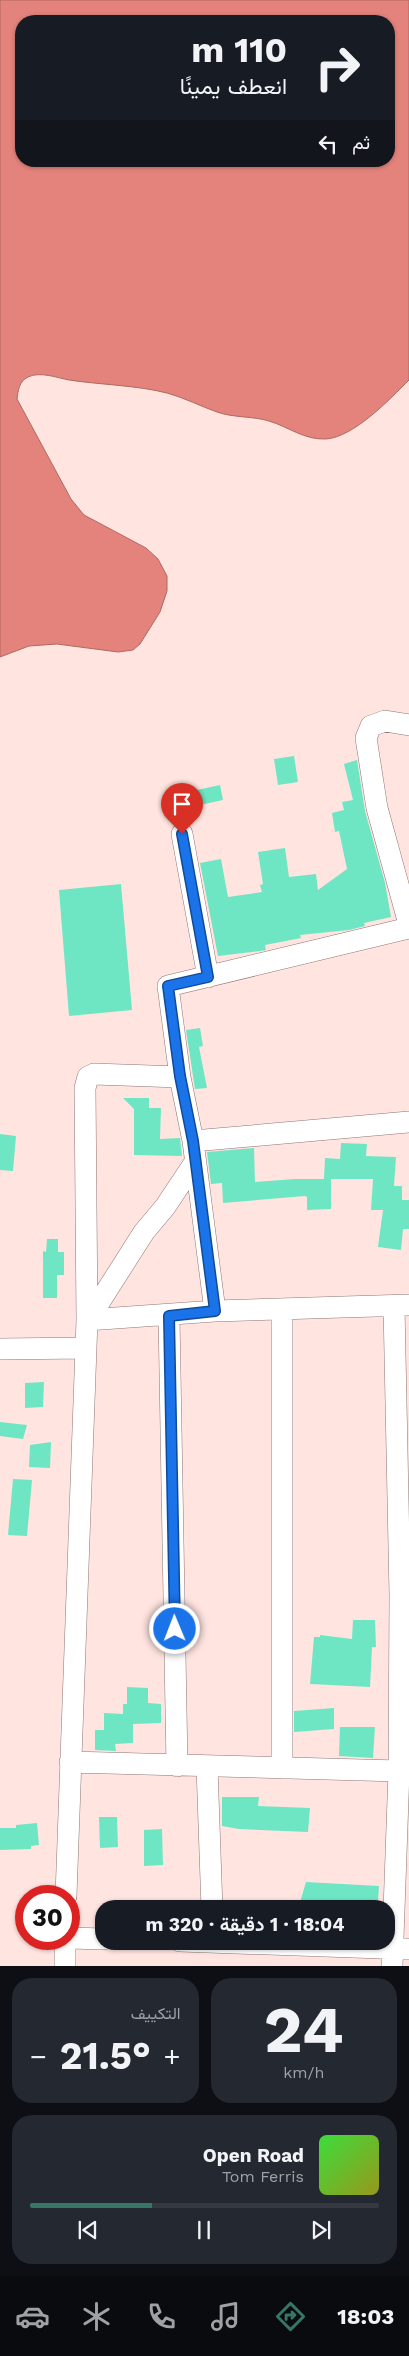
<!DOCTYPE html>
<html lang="ar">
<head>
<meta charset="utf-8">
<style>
  body { margin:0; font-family:"Work Sans",Vazirmatn,sans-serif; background:#242831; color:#f1f3f6; direction:rtl; height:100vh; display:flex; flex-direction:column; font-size:19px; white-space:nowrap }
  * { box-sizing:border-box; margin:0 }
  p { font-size:16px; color:#9ea1a6 }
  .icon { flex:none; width:28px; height:28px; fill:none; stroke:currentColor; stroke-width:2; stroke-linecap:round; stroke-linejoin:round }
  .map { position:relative; height:1966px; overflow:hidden; direction:ltr }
  .side { display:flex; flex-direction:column; gap:12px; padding:12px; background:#0d0f14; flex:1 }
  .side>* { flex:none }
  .top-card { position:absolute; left:15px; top:15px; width:380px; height:152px; border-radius:20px; box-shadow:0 1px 4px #0004; direction:rtl; background:#171b24; color:#f1f3f6; overflow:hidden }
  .speed { position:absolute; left:15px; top:1885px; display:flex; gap:10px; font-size:25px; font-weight:700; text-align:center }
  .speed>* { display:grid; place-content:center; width:65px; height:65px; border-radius:50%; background:#171b24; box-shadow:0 1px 4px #0004; line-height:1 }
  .speed .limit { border:8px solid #d22; background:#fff; color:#111 }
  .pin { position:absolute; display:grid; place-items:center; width:42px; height:42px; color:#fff; margin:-51px -21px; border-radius:50% 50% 50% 0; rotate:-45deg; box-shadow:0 0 5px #0007 }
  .pin .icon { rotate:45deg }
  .me { position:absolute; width:55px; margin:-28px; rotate:359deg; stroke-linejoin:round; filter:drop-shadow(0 0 4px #0008) }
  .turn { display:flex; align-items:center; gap:18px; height:105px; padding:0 25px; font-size:22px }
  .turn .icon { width:65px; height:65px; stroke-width:2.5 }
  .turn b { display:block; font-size:35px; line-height:42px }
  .then { display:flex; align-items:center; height:48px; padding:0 25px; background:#0003; gap:10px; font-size:19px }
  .big { font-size:38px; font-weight:700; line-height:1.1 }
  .side .tile { flex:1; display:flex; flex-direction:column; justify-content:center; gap:8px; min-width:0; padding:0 18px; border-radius:20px; background:#242831 }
  .side .dial { align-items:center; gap:0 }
  .dial b { font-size:65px; line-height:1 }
  .song { display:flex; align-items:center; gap:15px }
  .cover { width:60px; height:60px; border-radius:8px; background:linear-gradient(135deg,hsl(120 70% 55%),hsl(60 70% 35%)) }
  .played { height:5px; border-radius:2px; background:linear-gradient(90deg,#367664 35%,#363941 35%) }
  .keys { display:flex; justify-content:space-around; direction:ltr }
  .heat { display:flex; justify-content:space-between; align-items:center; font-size:28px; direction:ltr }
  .side .tiles { flex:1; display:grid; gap:12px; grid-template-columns:1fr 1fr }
  .tile:last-child { grid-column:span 2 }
  .trip { position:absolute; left:95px; top:1900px; width:300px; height:50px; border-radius:20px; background:#171b24; box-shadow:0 1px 4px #0004; font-weight:700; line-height:50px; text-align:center; direction:rtl }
  .tab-bar { display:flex; height:80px; justify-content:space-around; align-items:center; background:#090b0e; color:#9ea1a6 }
  .tab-bar .icon { width:35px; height:35px }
  .tab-bar .on { color:#367664 }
  .tab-bar b { font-size:22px; color:#f1f3f6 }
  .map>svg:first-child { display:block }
</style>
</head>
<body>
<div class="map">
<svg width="409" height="1966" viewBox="0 0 409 1966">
  <rect width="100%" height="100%" fill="#ffe4e0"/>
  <path fill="#e3837b" stroke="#af6963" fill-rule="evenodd" d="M0 0H409V380C390 399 354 437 326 439 304 440 289 427 269 421 253 416 234 418 217 412 200 406 185 398 167 393 135 385 102 385 69 380 58 378 40 371 28 377 19 381 18 391 17 399L71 499 84 515 146 548 158 559 167 576V591L160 612 140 644 133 650 118 652 57 644 29 646 0 657ZM21 21H389V161H21Z"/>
  <path fill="#6ee6c4" d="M294 756 298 782 278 785 274 759Z
    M357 760 365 811 385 883 391 917 364 923 365 926 349 930 300 935 301 938 265 945 266 950 260 951 218 956 200 863 221 859 228 897 262 892 260 885 263 884 258 852 285 848 289 877 316 874 318 890 347 869 339 831 335 832 332 813 344 810 342 802 353 800 344 764Z
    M220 785 223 800 200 805 197 790Z
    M121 884 132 1010 69 1016 59 890Z
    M200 1028 203 1046 199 1047 207 1088 195 1089 186 1030Z
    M123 1098H149V1108H161L160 1139 180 1138 182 1156 134 1155V1109Z
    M0 1134 16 1136 13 1171 0 1170Z
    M341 1143 367 1144 366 1156 396 1157 394 1186H402V1200H409V1229H403L401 1250 378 1247 383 1210H371L373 1179H324L325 1158 340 1159Z
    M254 1148 255 1182 295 1179H331V1209L307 1210V1197L305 1196 223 1203 222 1183 211 1184 207 1152Z
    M47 1239H58V1252H64V1275H57V1298H43V1251L46 1252Z
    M44 1382 43 1407 25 1408V1383Z
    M0 1422 27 1425 23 1439 0 1436Z
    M51 1442 50 1468 29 1467 30 1445Z
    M13 1479 32 1480 27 1536 8 1535Z
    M353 1620H375L376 1647H372L370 1687 310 1684 314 1637H320V1635L352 1639Z
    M127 1687 148 1688V1703L161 1704V1723L133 1724V1743L115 1744 116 1751 95 1750V1730H104V1713L123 1714V1704H127Z
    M334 1708V1729L294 1732V1711Z
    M340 1727H375L373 1758 339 1756Z
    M222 1797H259L258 1806 310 1808 308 1832 239 1829 222 1826Z
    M99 1817H117L118 1847 100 1848Z
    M37 1823 39 1845 31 1846V1849L0 1850V1828H16V1825Z
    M162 1829 163 1865 144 1866V1830Z
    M306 1882 379 1886 378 1901 361 1900V1906L320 1901V1909H298Z"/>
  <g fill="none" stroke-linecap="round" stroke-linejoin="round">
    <g stroke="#8e7674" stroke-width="22">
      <path id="minor" d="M409 725 385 721 371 726 366 738 377 808 409 924
        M182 834 208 977
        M193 1141 409 1122
        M282 1309V1768
        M215 1311 193 1141 180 1077 168 986 409 928
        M169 1316 177 1766
        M87 1320 215 1311 409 1305
        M88 1320 144 1232 165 1207 195 1162
        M0 1349 85 1348
        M70 1762 399 1771
        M207 1767 212 1909
        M66 1896 87 1320 85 1088 88 1077 94 1074 180 1077
        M69 1938 104 1939
        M180 1941 409 1949
        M65 1966V1939
        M392 1966 399 1771 400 1595 394 1306"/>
    </g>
    <use href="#minor" stroke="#fff" stroke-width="21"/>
  </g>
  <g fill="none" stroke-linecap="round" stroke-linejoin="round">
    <g stroke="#114b97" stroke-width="12">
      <path id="route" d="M175 1629 169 1316 215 1311 193 1141 180 1076 168 986 208 977 182 834"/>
    </g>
    <use href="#route" stroke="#1a73e8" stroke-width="9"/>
  </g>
</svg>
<div class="speed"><div class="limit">30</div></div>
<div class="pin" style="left:182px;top:834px;background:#d93025"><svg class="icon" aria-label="arrive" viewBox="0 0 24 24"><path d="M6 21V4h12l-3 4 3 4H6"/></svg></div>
<svg class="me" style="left:175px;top:1629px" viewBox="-20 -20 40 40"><circle r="17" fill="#1a73e8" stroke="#fff" stroke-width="3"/><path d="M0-11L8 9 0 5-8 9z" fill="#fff"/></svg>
<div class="trip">18:04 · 1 دقيقة · 320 m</div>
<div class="top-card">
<div class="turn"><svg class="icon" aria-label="right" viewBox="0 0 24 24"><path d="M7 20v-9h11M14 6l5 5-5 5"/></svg><div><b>110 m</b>انعطف يمينًا</div></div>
<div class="then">ثم<svg class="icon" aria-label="left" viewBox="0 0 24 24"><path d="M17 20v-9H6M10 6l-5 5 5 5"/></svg></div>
</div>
</div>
<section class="side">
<div class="tiles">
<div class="tile dial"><b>24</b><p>km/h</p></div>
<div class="tile"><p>التكييف</p>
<div class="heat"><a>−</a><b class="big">21.5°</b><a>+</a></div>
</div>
<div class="tile">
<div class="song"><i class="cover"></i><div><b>Open Road</b><p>Tom Ferris</p></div></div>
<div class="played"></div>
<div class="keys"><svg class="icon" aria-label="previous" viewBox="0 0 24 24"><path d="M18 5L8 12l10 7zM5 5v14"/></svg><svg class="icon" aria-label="pause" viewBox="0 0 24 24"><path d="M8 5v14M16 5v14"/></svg><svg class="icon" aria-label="next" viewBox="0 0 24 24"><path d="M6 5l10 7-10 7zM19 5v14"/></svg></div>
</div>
</div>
</section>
<nav class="tab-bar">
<b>18:03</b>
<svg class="icon on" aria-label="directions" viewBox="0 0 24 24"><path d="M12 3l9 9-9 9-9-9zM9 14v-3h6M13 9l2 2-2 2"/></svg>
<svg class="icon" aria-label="music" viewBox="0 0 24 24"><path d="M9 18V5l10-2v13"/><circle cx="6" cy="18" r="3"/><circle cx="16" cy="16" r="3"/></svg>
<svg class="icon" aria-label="phone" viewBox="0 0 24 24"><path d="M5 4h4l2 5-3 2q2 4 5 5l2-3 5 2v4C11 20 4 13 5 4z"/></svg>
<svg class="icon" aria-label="climate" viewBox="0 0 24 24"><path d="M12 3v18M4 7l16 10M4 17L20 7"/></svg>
<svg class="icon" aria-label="car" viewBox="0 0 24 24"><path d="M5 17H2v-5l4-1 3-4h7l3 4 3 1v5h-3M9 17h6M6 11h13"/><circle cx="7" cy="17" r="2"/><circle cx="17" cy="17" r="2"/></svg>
</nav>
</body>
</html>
